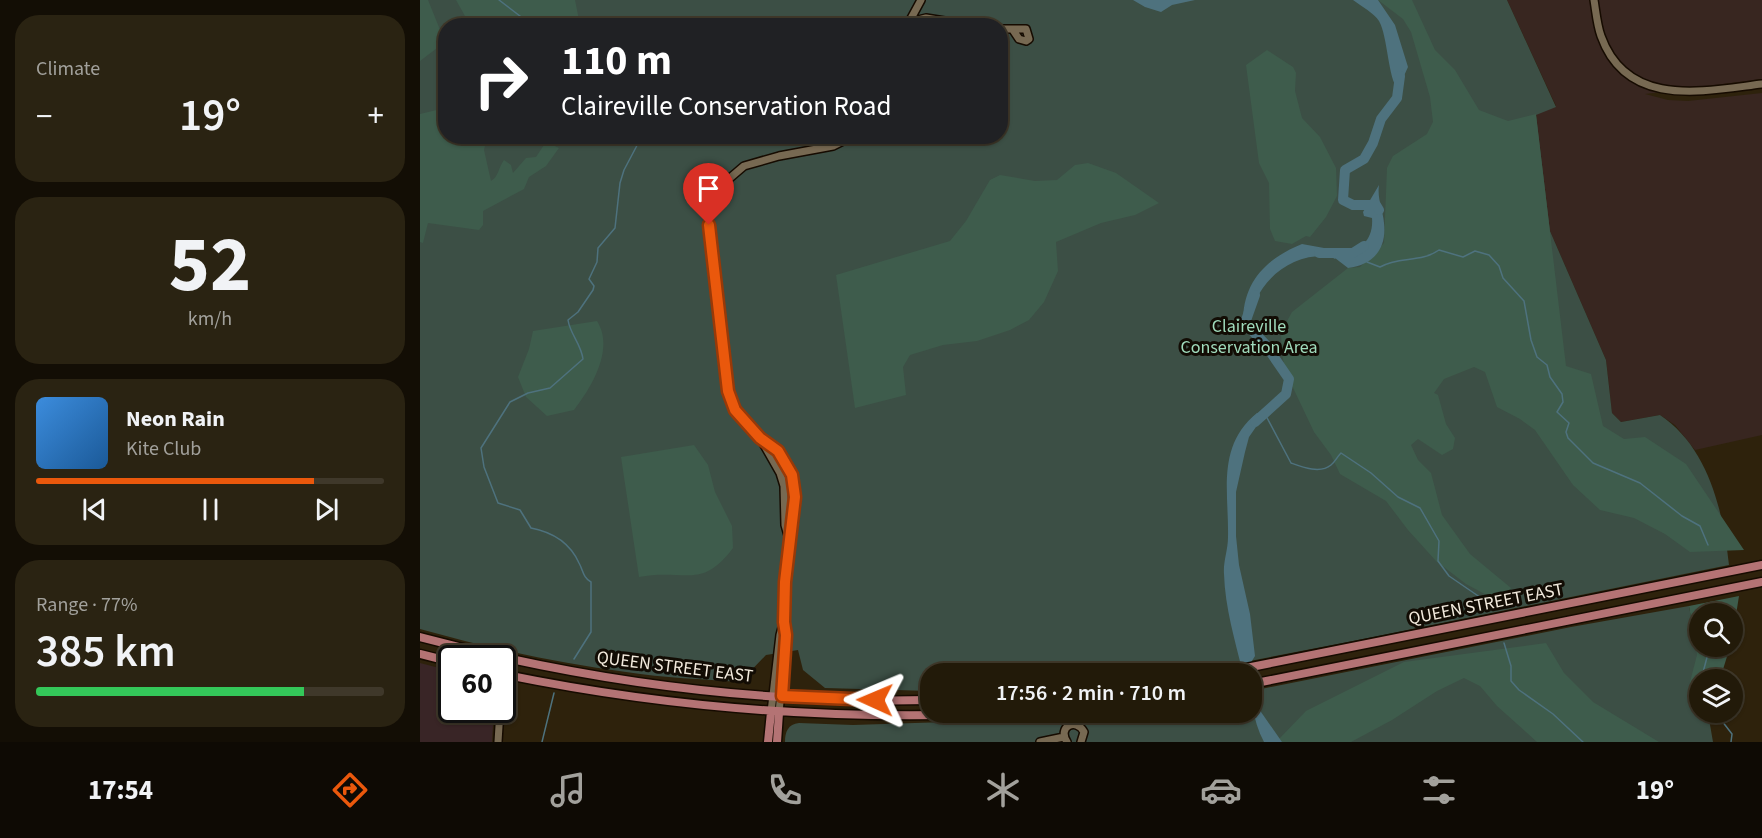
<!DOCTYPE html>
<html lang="en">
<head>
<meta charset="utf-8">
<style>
  body { margin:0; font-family:"Source Sans 3",sans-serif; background:#2a2312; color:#f1f3f6; height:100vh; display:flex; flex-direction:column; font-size:22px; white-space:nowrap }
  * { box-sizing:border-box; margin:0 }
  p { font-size:20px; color:#a2a19c }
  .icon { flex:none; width:33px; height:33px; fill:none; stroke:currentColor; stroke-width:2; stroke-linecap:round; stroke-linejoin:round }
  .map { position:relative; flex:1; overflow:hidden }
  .panel { display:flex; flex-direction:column; gap:15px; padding:15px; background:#130e05; width:420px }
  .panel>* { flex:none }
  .banner { position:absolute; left:18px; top:18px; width:570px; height:126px; border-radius:24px; box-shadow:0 2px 4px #0004,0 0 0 2px #3f382a; background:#202124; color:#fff; overflow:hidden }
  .fabs { position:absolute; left:1269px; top:603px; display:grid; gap:12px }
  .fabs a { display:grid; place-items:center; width:54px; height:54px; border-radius:50%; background:#221a09; box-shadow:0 2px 4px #0004,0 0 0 2px #3f382a; font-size:30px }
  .speed { position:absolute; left:18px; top:645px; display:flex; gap:12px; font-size:30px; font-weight:700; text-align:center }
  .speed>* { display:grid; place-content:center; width:78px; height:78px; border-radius:50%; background:#221a09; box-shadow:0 2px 4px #0004,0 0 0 2px #3f382a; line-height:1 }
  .speed .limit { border:3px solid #111; border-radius:9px; background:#fff; color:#111 }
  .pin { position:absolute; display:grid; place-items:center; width:51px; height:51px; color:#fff; margin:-62px -26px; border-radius:50% 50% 50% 0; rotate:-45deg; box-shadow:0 0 6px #0007 }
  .pin .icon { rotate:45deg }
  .me { position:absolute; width:66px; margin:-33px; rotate:271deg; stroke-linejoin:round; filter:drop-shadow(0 0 4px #0008) }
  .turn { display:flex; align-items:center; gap:21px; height:126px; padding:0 24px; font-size:27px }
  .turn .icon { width:78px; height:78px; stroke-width:2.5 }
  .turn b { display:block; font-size:42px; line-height:51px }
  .big { font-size:45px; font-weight:600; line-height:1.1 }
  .panel .card { flex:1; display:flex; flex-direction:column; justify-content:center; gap:9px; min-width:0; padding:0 21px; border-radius:24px; background:#2a2312 }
  .panel .dial { align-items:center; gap:0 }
  .dial b { font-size:78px; line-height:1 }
  .song { display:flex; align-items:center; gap:18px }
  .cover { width:72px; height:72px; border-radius:9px; background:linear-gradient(135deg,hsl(210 70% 55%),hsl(210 70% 35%)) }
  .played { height:6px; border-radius:3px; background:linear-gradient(90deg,#ea580c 80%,#3f382a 80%) }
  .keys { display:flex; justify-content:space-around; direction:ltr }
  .heat { display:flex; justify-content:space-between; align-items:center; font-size:33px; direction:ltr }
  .charge { height:9px; border-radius:4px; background:linear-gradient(90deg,#34c759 77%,#3f382a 0) }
  .trip { position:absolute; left:500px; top:663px; width:342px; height:60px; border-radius:24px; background:#221a09; box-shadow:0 2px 4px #0004,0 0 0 2px #3f382a; font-weight:600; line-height:60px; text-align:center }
  .dock { display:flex; height:96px; justify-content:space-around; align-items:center; background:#0e0a04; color:#a2a19c }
  .dock .icon { width:42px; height:42px }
  .dock .active { color:#ea580c }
  .dock b { font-size:27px; color:#f1f3f6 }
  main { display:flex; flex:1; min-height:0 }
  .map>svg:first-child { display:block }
</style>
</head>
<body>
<main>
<section class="panel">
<div class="card"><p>Climate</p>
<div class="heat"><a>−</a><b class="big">19°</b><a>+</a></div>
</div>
<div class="card dial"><b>52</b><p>km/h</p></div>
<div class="card">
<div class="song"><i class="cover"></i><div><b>Neon Rain</b><p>Kite Club</p></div></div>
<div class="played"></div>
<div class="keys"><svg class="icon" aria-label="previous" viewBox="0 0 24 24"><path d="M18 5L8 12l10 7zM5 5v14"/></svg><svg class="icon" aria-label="pause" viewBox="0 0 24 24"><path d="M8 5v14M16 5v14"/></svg><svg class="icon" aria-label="next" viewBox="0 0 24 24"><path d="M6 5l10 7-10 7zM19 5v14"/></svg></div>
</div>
<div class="card"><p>Range · 77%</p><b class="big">385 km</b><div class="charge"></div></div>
</section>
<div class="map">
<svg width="1342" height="742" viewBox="0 0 1342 742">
  <rect width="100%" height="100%" fill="#2e220c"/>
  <path fill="#392526" d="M0 663 31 671 32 710H74L72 742H0Z"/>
  <path fill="#382620" d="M1087 0H1342V79L1225 94 1248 100 1268 101 1342 93V435L1275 450 1255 425 1240 415 1201 422 1192 413 1186 360 1130 231 1116 114 1136 106Z"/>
  <path fill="#3c4f45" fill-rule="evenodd" d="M0 0H1087L1136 107 1116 115 1130 231 1186 360 1192 413 1201 422 1240 415C1288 447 1303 510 1309 565L933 641 762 674H510V691L405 688 383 670 378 650 346 655 320 682C282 679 244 678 206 672 137 663 68 648 0 629ZM26 26H580V136H26Z
    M1269 606 1282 679 1280 680V712L1288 713 1293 742H365C365 732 368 724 379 723L433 725 526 722 678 712H831V691L1151 627Z"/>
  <path fill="#3e5c4c" d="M0 0H8L25 42 0 61Z
    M36 0H155L160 25H50Z
    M958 0H992L1015 50 1035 70 1059 110 1088 121 1116 114 1146 366 1171 374 1183 426 1204 439 1225 437 1266 464 1324 550 1270 552 1245 534 1214 518 1180 510 1153 485 1115 430 1100 419 1077 407 1065 372 1054 367 1024 379 1014 393 1018 395 1026 424 1035 438 1033 449 1022 455 998 439 991 445 998 460 1011 473 1022 515 1050 554 1091 588 1086 599H1074L1046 584 1016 561 988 530 966 501 920 474 911 455 894 432 866 373 862 354 861 332 872 312 928 268 940 267 964 243 967 168 973 156 1007 134 1013 122 1010 97 991 32 983 19Z
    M847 50 873 67 876 73 875 91 882 118 900 137 916 168 917 196 906 217 890 237 886 236 872 244 855 241 850 229 849 183 839 163 826 65Z
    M25 108 26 136 67 137 64 150 71 181C79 176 78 168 84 160L91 165 93 173 106 158 116 157 126 142 139 148 126 166 109 177 104 189 63 211V225L59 230 8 223 3 243 0 242V114Z
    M668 163 696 173 739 203 715 215 681 223 636 242 638 271 624 302 609 320 590 330 557 341 523 345 490 355 483 367 486 395 435 408 416 275 530 241 546 221 570 180 580 175 615 181 637 180 655 165Z
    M177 321C195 349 171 388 154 410L127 416 106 397 98 377 109 349 113 331Z
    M274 445 288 465 295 492 312 526 313 548C281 591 264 568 219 577L201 457Z
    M1319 596 1313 634 1312 614H1280V646L1310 647 1300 679 1280 680 1279 707 1270 682 1277 655 1269 606Z
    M1126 643 1144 673 1173 702 1239 742H1117L1077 706 1060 686 1044 678 1017 691 972 720 931 742H862L859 739 886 711 984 662Z"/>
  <path fill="#4e727e" d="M713 0H775L752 5 741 12 725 7Z
    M933 0H958L975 25 988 67 978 89C968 79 968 37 959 21 954 13 941 6 933 0Z
    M959 185C957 199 963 210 964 223 967 249 953 265 928 268L915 258C936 253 954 243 952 218L944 216 943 212Z
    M882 244 904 248 912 253 911 256C865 253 835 285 826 328L823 325C822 283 845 259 882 244Z
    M837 413 845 414 829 437 825 452 816 492V536L819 565 830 614 835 656 830 664 832 686 841 712 862 742H844C832 719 831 698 831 674L823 673C815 641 805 607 804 574 803 562 808 550 808 537 809 493 796 446 837 413Z"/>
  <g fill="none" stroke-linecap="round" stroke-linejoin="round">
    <path stroke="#4e727e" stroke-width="1.5" d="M79 0 113 26
      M911 256 915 258
      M947 262 960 267C979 256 1001 263 1019 250L1043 257 1055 251 1069 255 1079 266 1083 278 1104 301 1111 340 1117 357 1127 365 1130 377 1142 394 1143 402 1137 412 1149 423 1146 432 1148 438 1173 463 1220 483 1262 516 1280 526 1288 545
      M845 414 871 463C882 467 900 474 911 465 915 462 917 457 921 453L951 473 978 497 1000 508 1019 541 1018 561 1029 576 1067 602
      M1296 614 1297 604
      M1084 643 1091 666V681L1099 690 1133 714 1163 742
      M154 659 171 632V582C163 578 163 570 159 563 150 543 132 532 111 528L100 510 78 503 64 467 61 448 90 402 108 393 130 388 163 359C161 344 150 334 148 320L158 312 173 290 174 286 169 279 177 262 178 248 195 228 200 183 204 170 222 136
      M1281 680 1290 646
      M1280 686V688
      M1295 712 1312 734 1311 742
      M122 742 134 693"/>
    <path stroke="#4e727e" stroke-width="10" d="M959 210 956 205H933L923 200 925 170 944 159 953 143 961 119 977 98 980 76
      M899 253H933L944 246
      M835 295 825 323 845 344 869 379 866 394 835 422"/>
    <g stroke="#160b00" stroke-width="10">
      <path id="minor" d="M1174 0C1176 12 1177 25 1181 36 1207 109 1284 91 1342 84
        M490 22 506 18 556 26
        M488 24 501 0
        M580 29H606L609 39 606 41 599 39 593 30
        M345 442 365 460 372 475 375 497 374 524 369 539 365 582 364 622 366 635 359 713
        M369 539 365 525 364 486 360 473 340 438 315 410 308 391 287 202 290 195 324 166 359 156 413 146 433 136
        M82 694 90 659
        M351 712 360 635 363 624
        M78 742 80 710
        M620 742 644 737
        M647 742C637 727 656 717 664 732L661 742"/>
    </g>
    <g stroke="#160b00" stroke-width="11">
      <path id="major" d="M0 637C165 681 339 704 510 700
        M0 654 32 662
        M82 674C256 710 431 722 609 712
        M796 674 1342 565
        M831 684 1342 582
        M348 742 351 712
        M357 742 359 713"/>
    </g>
    <use href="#minor" stroke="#776952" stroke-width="7"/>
    <use href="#major" stroke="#b47374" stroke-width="8"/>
  </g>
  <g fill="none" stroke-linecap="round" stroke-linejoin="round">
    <g stroke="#983908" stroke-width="15">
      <path id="route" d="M289 225 308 391 315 410 340 438 358 451 372 475 375 497 365 582 364 622 366 635 362 696 455 700"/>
    </g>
    <use href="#route" stroke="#ea580c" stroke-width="10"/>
  </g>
  <g text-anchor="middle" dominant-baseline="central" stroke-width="6" stroke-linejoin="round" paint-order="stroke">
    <g font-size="18" fill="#a0dbbc" stroke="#120c04">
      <text x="829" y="326">Claireville<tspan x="829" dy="21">Conservation Area</tspan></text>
    </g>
    <g font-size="18" fill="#f3ebde" stroke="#120c04">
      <text transform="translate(1066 604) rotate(-11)">QUEEN STREET EAST</text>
      <text transform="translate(255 667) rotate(7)">QUEEN STREET EAST</text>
    </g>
  </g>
</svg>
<div class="fabs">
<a><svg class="icon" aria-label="search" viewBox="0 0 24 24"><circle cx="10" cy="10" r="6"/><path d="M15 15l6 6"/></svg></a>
<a><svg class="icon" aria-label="layers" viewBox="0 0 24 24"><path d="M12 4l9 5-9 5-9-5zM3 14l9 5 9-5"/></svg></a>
</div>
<div class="speed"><div class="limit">60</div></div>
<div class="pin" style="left:289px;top:225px;background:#d93025"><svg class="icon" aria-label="arrive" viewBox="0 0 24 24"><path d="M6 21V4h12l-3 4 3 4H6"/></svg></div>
<svg class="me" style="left:455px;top:700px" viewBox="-20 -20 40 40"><path d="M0-17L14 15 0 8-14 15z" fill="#ea580c" stroke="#fff" stroke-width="4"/></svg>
<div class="trip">17:56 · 2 min · 710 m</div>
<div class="banner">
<div class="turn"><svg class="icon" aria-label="right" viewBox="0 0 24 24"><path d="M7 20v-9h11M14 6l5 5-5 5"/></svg><div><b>110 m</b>Claireville Conservation Road</div></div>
</div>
</div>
</main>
<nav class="dock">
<b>17:54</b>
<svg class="icon active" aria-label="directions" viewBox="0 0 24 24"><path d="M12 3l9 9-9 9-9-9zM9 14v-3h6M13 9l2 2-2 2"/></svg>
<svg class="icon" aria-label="music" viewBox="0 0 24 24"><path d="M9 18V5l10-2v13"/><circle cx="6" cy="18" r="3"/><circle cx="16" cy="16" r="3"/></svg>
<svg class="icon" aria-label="phone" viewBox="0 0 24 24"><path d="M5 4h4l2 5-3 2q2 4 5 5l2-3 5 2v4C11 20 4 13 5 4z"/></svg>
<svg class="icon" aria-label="climate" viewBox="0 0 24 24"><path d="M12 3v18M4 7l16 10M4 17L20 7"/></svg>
<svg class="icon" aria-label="car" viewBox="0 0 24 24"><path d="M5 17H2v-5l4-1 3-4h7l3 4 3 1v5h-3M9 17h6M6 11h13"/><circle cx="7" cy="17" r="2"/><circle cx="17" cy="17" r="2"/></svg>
<svg class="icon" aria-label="filters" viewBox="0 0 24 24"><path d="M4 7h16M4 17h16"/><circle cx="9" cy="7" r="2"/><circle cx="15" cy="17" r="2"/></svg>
<b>19°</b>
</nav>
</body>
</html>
